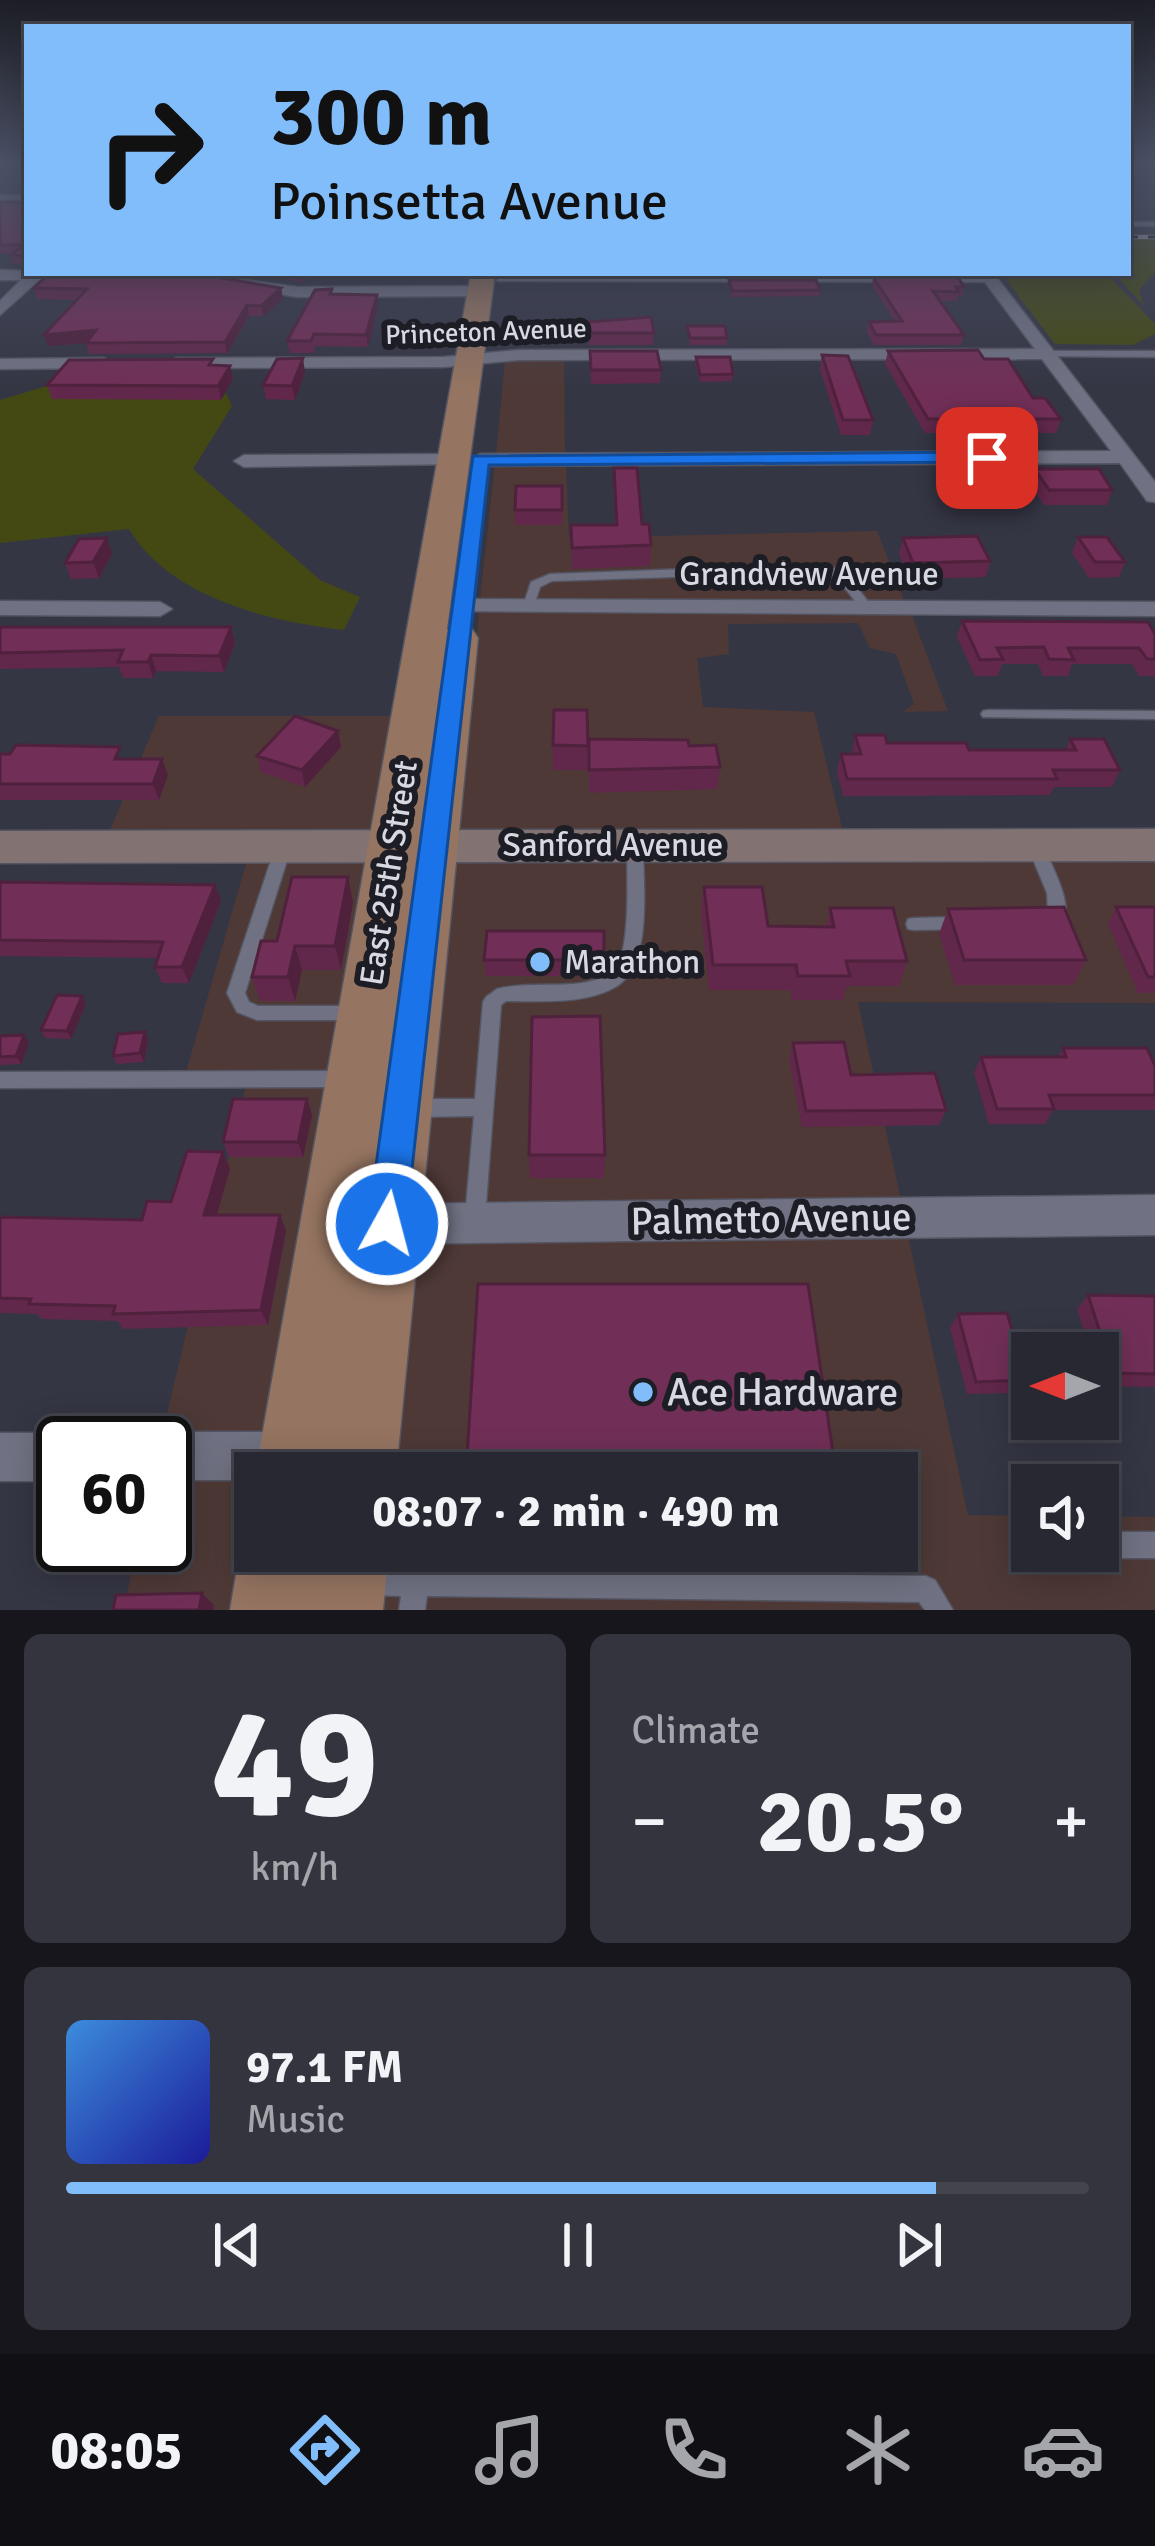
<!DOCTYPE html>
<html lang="en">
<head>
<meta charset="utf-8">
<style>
  body { margin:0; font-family:Signika,sans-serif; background:#34343f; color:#f1f3f6; height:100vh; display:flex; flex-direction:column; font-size:45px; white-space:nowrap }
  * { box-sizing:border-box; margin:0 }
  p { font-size:39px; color:#a5a6ac }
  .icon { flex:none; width:66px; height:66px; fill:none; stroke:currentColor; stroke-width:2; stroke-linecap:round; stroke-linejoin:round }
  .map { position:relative; height:1610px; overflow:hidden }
  .details { display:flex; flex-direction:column; gap:24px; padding:24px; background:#16161c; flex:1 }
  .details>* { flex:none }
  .banner { position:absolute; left:24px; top:24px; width:1107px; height:252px; border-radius:0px; box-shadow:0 6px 30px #0003,0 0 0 3px #44444e; background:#80bdfa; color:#111; overflow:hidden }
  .needle { width:78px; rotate:270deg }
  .controls { position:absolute; left:1011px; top:1332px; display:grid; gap:24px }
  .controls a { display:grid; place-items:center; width:108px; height:108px; border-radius:0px; background:#282833; box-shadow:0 6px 30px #0003,0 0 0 3px #44444e; font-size:60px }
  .speed { position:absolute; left:36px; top:1416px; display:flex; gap:24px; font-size:60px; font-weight:700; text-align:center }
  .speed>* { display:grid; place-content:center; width:156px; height:156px; border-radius:50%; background:#282833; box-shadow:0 6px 30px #0003,0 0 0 3px #44444e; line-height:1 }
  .speed .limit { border:6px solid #111; border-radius:18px; background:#fff; color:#111 }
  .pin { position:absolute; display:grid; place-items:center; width:102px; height:102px; color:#fff; margin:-51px; border-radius:24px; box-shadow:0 6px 18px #0006 }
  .me { position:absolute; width:132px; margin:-66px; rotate:7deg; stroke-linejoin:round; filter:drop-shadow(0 0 9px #0008) }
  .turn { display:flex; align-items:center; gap:42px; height:252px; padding:0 48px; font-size:54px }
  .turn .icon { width:156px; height:156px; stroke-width:2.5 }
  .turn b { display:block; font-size:84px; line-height:102px }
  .big { font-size:90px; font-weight:700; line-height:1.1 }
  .details .widget { flex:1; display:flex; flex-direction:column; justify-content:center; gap:18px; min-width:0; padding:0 42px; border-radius:18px; background:#34343f }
  .details .dial { align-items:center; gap:0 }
  .dial b { font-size:156px; line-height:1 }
  .song { display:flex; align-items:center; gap:36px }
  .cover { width:144px; height:144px; border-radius:18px; background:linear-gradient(135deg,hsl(210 70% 55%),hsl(240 70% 35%)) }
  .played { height:12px; border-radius:6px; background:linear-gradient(90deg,#80bdfa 85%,#44444e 85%) }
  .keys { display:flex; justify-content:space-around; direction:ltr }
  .heat { display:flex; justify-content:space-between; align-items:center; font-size:66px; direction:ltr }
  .details .tiles { flex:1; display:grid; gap:24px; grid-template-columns:1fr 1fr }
  .widget:last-child { grid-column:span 2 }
  .trip { position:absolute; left:234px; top:1452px; width:684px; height:120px; border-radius:0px; background:#282833; box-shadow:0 6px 30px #0003,0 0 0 3px #44444e; font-weight:700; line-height:120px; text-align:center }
  .tab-bar { display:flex; height:192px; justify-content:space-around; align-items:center; background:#101014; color:#a5a6ac }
  .tab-bar .icon { width:84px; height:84px }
  .tab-bar .current { color:#80bdfa }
  .tab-bar b { font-size:54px; color:#f1f3f6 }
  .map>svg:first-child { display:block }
</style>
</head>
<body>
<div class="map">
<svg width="1155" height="1610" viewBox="0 0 1155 1610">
  <rect width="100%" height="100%" fill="#353644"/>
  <path fill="#4e3936" d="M520 358H564L565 454 496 455 505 361Z
    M495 464H566L569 538 877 531 905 602 480 600Z
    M479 613H911L948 711 903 712 914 704 896 654 870 648 858 623 728 624 729 654 697 658 703 707 814 712 843 832H455Z
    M159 716H399L378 835H108Z
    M1155 855V1003L858 1002 901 1200 415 1205 452 857Z
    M377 856 275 1433 162 1434 249 1073 186 1072 248 857Z
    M908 1236 968 1515 1032 1516V1551H1098V1516L1155 1517V1610H376L382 1551H897V1473H390L413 1243Z
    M165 1479 255 1480V1535L242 1610H123L138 1545H165Z"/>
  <path fill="#444914" d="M1128 237H1155V272L1139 290 1144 306 1113 273H1128Z
    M1001 273H1106L1155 324V334L1133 345 1055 344Z
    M219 379 232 406 193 469 320 580 360 597 344 630C270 622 169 597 129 529L0 543V400L47 386Z"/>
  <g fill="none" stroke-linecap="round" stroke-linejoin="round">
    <g stroke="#545562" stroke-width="3">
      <path id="lane" d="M1128 222H1155V226H1128Z
        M1046 351H1155V357L1043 356 1042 354Z
        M823 564 845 572 873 608 871 611H863L837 578 822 572 552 581 540 587 533 609 529 610 523 606 531 582 550 574Z
        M988 710 1155 711V719L983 717 981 714 983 711Z
        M635 839 641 841 643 845C643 883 653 964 617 986 586 1005 540 1001 506 1001L501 1005 485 1218 482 1225 475 1228 468 1225 465 1218 474 1116 413 1117 406 1114 403 1108 406 1102 413 1099H475L483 1002 486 997 497 989C524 982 554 987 582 983 594 981 608 977 616 967 631 947 627 872 627 845L629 841Z
        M1035 839 1041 841 1043 845C1049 860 1072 902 1064 917 1062 922 1051 925 1046 927L1040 926 1038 921 1040 916 1048 912 1047 893 1027 845 1029 841Z
        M283 842 289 844 291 848 245 993 249 1002 258 1006H355L361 1008 364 1013 361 1018 355 1020H257L237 1012 227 993 275 848 277 844Z
        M962 917 968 918 970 923 968 928 962 929 914 930 908 929 906 924 908 919 914 918Z
        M345 1071 352 1073 354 1079 352 1085 345 1087 0 1088V1072Z
        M1098 1532H1155V1558H1098L1089 1554 1088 1551H1098Z
        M370 1569 926 1576 935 1580 953 1610H925L919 1602 427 1596 425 1610H399L401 1596 370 1595 361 1591 357 1582 361 1573Z"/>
    </g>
    <g stroke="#545562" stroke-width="3">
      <path id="street" d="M0 195H27V203H0Z
        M0 270 96 273 98 276 90 281 39 280 0 315V301L21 280H0Z
        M190 273 297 287 480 286 488 291 480 296 297 297 178 277Z
        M502 273 994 274 1155 482V502L1147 501 1120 463 480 466 470 460 480 454 1111 451 1042 359 519 360 444 367 176 368 167 363 176 358 444 357 519 350 1035 349 985 282 497 281Z
        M0 359 104 358 113 363 104 368 0 369Z
        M455 454 465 460 462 464 244 467 234 461 244 455Z
        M462 599 1155 602V616L453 611 450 606Z
        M0 601 160 602 172 609 160 616 0 615Z
        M1155 1195V1235L387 1244 372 1238 366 1224 372 1210 387 1204Z
        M165 1432H296L313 1439 320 1456 313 1473H255V1480H165V1443H146Z
        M0 1433H63L81 1443H63V1481H0Z"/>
    </g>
    <g stroke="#545562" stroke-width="3">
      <path id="secondary" d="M1155 829V861L0 863V831Z"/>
    </g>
    <g stroke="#545562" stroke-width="3">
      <path id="primary" d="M471 273H495L447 629H472L478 638 396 1473 255 1475Z
        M255 1521V1551H389L383 1610H230L240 1551Z"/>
    </g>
    <use href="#lane" fill="#707283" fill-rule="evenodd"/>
    <use href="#street" fill="#707283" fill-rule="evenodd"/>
    <use href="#secondary" fill="#827372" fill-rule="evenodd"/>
    <use href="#primary" fill="#957461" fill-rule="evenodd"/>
    <g stroke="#999aa5" stroke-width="4.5">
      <path id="rail" d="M1128 237H1155"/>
    </g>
    <use href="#rail" stroke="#1d1e25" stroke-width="3" stroke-dasharray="10" stroke-linecap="butt"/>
  </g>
  <path fill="#61284b" d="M0 202H27V264H14L11 255 14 253H0Z
    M244 273H313L302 282Z
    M873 277 964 287 962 296H958L957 301H940L964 335 961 345H874L867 332 869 322 895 321 872 286Z
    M729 280 820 290 819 296 731 297Z
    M34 288H281L283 299 263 316H249L227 353 89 354 86 343 48 346 77 300 37 299Z
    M332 294 378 307 368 347 316 346 313 353H290L287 341Z
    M588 322 654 333 653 345H589Z
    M687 326 727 338 726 345H690Z
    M590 351 661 370 660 383 591 384Z
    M888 351 984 359 1061 419 1056 433H925L885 364Z
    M822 355 873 420 870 435H841L820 369Z
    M696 357 733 374 732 381 700 382 695 364Z
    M230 366 233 379 221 400 52 399 47 385Z
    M305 372 295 400 266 399 263 385Z
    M614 468 651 545 650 566 572 569 571 525H615Z
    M1035 469 1112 490 1107 505H1044L1030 484Z
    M562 486V525H515V510Z
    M1078 537 1125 562 1119 577 1089 578 1072 553Z
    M903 538 990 561 986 577 909 579 899 554Z
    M112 554 99 578 71 579 65 563Z
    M962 621 1155 634V676H1139L1132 664H1072L1068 676H1043L1038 664H1002L998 676H975L957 637Z
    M0 627H231L235 643 224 672 156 671 153 678H123L119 667 0 669Z
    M587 710V770H553V745Z
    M338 731 341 747 305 787 261 772 257 756Z
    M855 735 887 743 969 750H1066L1070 739 1120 770 1112 787H1054L1050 795 843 796 837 771 841 754H852Z
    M589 739 689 746 720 767 717 789 589 793Z
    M0 754 125 759H162L168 775 159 800H0Z
    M0 882 221 901 189 983H162L155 967 158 958 0 956Z
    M704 887 768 926 826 927 830 908 907 961 899 986H847L843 1000H792L790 990H709L701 912Z
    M353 902 341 970H302L295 1001H260L252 977 277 941Z
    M1116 907H1155V993H1138L1108 924Z
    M948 909 1086 960 1073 985H955L939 934Z
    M604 931V971L591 976H486L484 960Z
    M82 996 86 1004 71 1039 45 1038 41 1030Z
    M24 1035 29 1043 21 1064 0 1065V1036Z
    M148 1040 144 1062 117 1064 113 1056Z
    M793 1043 851 1075 946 1110 939 1125 802 1127 789 1060Z
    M1063 1048 1155 1066V1110H1053L1045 1124H989L974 1073 981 1057H1058Z
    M307 1099 312 1115 303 1157H229L223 1142Z
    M223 1152 230 1169 217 1215 286 1231 268 1325 123 1329 118 1321 42 1319 37 1314 0 1313V1217L142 1220 171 1202Z
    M529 1155H605L604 1178H530Z
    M1088 1295 1155 1296V1387L1101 1386 1098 1376V1353H1091L1077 1309Z
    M958 1314 1027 1380 1017 1393 967 1394 950 1328Z"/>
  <path fill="#4f213d" d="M7 163H20L0 178V167Z
    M302 273H313L302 282Z
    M281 288 283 299 263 316 261 306Z
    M377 295 378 307 368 347 366 335Z
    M247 305 249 316 227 353 225 342Z
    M96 330 100 342 48 346 44 335Z
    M303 358 305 372 295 400 292 386Z
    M230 366 233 379 221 400 218 386Z
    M107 538 112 554 99 578 93 562Z
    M231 627 235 643 224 672 219 656Z
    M151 655 156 671 153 678 148 662Z
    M338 731 341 747 305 787 302 770Z
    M162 759 168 775 159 800 153 784Z
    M348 877 353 902 341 970 335 946Z
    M215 885 221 901 189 983 182 967Z
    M295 946 302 970 295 1001 288 977Z
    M604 955V971L591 976V960Z
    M82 996 86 1004 71 1039 67 1031Z
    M145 1032 148 1040 144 1062 140 1053Z
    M24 1035 29 1043 21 1064 16 1056Z
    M307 1099 312 1115 303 1157 298 1142Z
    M223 1152 230 1169 212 1231 204 1215Z
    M280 1215 286 1231 268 1325 261 1310Z
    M202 1593 214 1605 213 1610H199Z"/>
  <path fill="#712f57" stroke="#4f213d" stroke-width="3" d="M0 202H27V256L11 255 24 245H0Z
    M49 274 210 276 281 288 261 306 247 305 225 342 86 343 96 330 44 335 87 289 34 288Z
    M873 277H958L964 287H956L959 292 933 291 964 335H876L869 322 902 321Z
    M729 280H816L820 290 732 291Z
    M332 289 330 294 377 295 366 335 314 334 311 341H287L315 290Z
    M651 317 654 333H589L588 322Z
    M687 326H725L727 338H690Z
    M978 350 984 359H1008L1033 398H1045L1061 419H928L888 351Z
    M590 351H657L661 370H591Z
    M822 355 848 356 873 420H843Z
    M696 357H730L733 374 700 375Z
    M303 358 292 386 263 385 277 359Z
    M213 359 209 365 230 366 218 386 47 385 69 360Z
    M614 468H637L642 524H649L651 545 572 548 571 525H617Z
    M1035 469H1099L1112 490H1049Z
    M516 486H562V510H515Z
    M977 536 990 561 913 563 903 538Z
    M1078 537H1107L1125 562H1095Z
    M107 538 93 562 65 563 79 539Z
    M962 621 1148 622 1155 634V659H1147L1139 648H1068L1074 660 1049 659 1044 647 997 648 1003 659 980 660Z
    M0 627H231L219 656 151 655 148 662H118L123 650 0 653Z
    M554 710H587L588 746 553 745Z
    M295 716 338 731 302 770 257 756Z
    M855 735H885L887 743H966L969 750H1076L1070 739H1104L1120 770H1053L1057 779H847L841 754H861Z
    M589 739 688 740 689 746 716 745 720 767 589 770Z
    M16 745 120 747 115 759H162L153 784H0V754H10Z
    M292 877H348L335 946H295L288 977H252L261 941H277Z
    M0 882 215 885 182 967H155L163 942 0 940Z
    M704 887H762L768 926 834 927 830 908H893L907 961H846L850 976H798L796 965H713Z
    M1064 907 1086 960H964L948 909Z
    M1116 907H1155V977H1148Z
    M487 931H604V955L591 960H484Z
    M57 995 82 996 67 1031 41 1030Z
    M600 1016 605 1155H529L532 1017Z
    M145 1032 140 1053 113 1056 118 1034Z
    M24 1035 16 1056 0 1057V1036Z
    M844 1042 851 1075 935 1073 946 1110 806 1111 793 1043Z
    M1063 1048H1147L1155 1066V1095H1049L1054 1109H997L981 1057H1066Z
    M233 1099H307L298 1142H223Z
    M187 1151 223 1152 204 1215H280L261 1310 113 1314 115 1306 29 1304 31 1299 0 1298V1217L142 1220 147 1201 171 1202Z
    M478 1284H808L836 1473H466Z
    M1088 1295 1155 1296V1374L1113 1373Z
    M1007 1313 1027 1380 976 1382 958 1314Z
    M202 1593 199 1610H113L116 1595Z"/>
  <linearGradient id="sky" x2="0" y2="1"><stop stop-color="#1d1e25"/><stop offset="0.42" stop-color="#4b5267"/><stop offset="1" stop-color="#4b5267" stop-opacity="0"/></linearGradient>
  <rect width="1155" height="388" fill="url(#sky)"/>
  <path fill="#1a73e8" stroke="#114b97" stroke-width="3" d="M987 452 997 458 994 462 489 465 406 1224 401 1237 387 1243 374 1237 368 1224 473 456Z"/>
  <g fill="#80bdfa" stroke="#1d1e25" stroke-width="4.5">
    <circle cx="540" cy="962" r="12"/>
    <circle cx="643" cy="1392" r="12"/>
  </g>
  <g text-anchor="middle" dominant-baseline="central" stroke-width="12" stroke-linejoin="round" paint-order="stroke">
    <g font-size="27" fill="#d7d8e1" stroke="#1d1e25">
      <text transform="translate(486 332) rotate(-2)">Princeton Avenue</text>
    </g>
    <g font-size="33" fill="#d7d8e1" stroke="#1d1e25">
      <text x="809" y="574">Grandview Avenue</text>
      <text x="613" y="845">Sanford Avenue</text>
      <text transform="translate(389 873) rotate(-81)">East 25th Street</text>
    </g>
    <g font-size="33" fill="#d7d8e1" stroke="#1d1e25" text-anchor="start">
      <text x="564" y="962">Marathon</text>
    </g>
    <g font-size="39" fill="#d7d8e1" stroke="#1d1e25">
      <text transform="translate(771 1219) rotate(-1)">Palmetto Avenue</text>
    </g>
    <g font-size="39" fill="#d7d8e1" stroke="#1d1e25" text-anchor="start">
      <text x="667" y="1392">Ace Hardware</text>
    </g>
  </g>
</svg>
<div class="controls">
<a><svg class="needle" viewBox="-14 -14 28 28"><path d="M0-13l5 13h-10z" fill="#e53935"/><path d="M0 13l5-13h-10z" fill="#a5a6ac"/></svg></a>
<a><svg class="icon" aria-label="sound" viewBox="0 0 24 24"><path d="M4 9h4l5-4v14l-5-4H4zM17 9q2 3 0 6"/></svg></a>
</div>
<div class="speed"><div class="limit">60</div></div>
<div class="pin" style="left:987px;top:458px;background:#d93025"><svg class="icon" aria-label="arrive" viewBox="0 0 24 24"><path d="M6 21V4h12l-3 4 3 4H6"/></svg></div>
<svg class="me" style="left:387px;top:1224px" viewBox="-20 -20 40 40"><circle r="17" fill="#1a73e8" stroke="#fff" stroke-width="3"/><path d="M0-11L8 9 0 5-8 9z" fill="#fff"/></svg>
<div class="trip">08:07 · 2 min · 490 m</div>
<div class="banner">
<div class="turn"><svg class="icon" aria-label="right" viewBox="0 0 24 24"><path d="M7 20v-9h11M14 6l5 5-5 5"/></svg><div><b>300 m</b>Poinsetta Avenue</div></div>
</div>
</div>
<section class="details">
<div class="tiles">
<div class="widget dial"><b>49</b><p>km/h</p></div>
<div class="widget"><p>Climate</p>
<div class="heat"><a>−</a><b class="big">20.5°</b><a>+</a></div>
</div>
<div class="widget">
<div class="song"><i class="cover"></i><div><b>97.1 FM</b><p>Music</p></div></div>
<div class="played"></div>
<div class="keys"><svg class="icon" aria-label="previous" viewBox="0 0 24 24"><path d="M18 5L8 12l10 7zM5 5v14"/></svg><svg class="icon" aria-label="pause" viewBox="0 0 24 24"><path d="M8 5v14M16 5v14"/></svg><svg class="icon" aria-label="next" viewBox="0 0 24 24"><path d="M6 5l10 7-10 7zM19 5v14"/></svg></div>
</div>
</div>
</section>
<nav class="tab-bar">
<b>08:05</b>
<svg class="icon current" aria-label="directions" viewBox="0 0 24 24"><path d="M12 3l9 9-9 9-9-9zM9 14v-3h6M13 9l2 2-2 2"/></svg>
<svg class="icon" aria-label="music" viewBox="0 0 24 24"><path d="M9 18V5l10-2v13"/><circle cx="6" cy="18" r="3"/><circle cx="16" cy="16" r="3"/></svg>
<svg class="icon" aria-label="phone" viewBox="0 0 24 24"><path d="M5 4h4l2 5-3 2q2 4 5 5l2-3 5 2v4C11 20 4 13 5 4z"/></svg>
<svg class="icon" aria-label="climate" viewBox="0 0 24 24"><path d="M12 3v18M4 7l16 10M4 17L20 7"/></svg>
<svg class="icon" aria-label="car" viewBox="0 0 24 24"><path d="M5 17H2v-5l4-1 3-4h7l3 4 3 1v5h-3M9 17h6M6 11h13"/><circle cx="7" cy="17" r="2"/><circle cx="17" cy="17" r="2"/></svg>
</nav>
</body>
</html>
